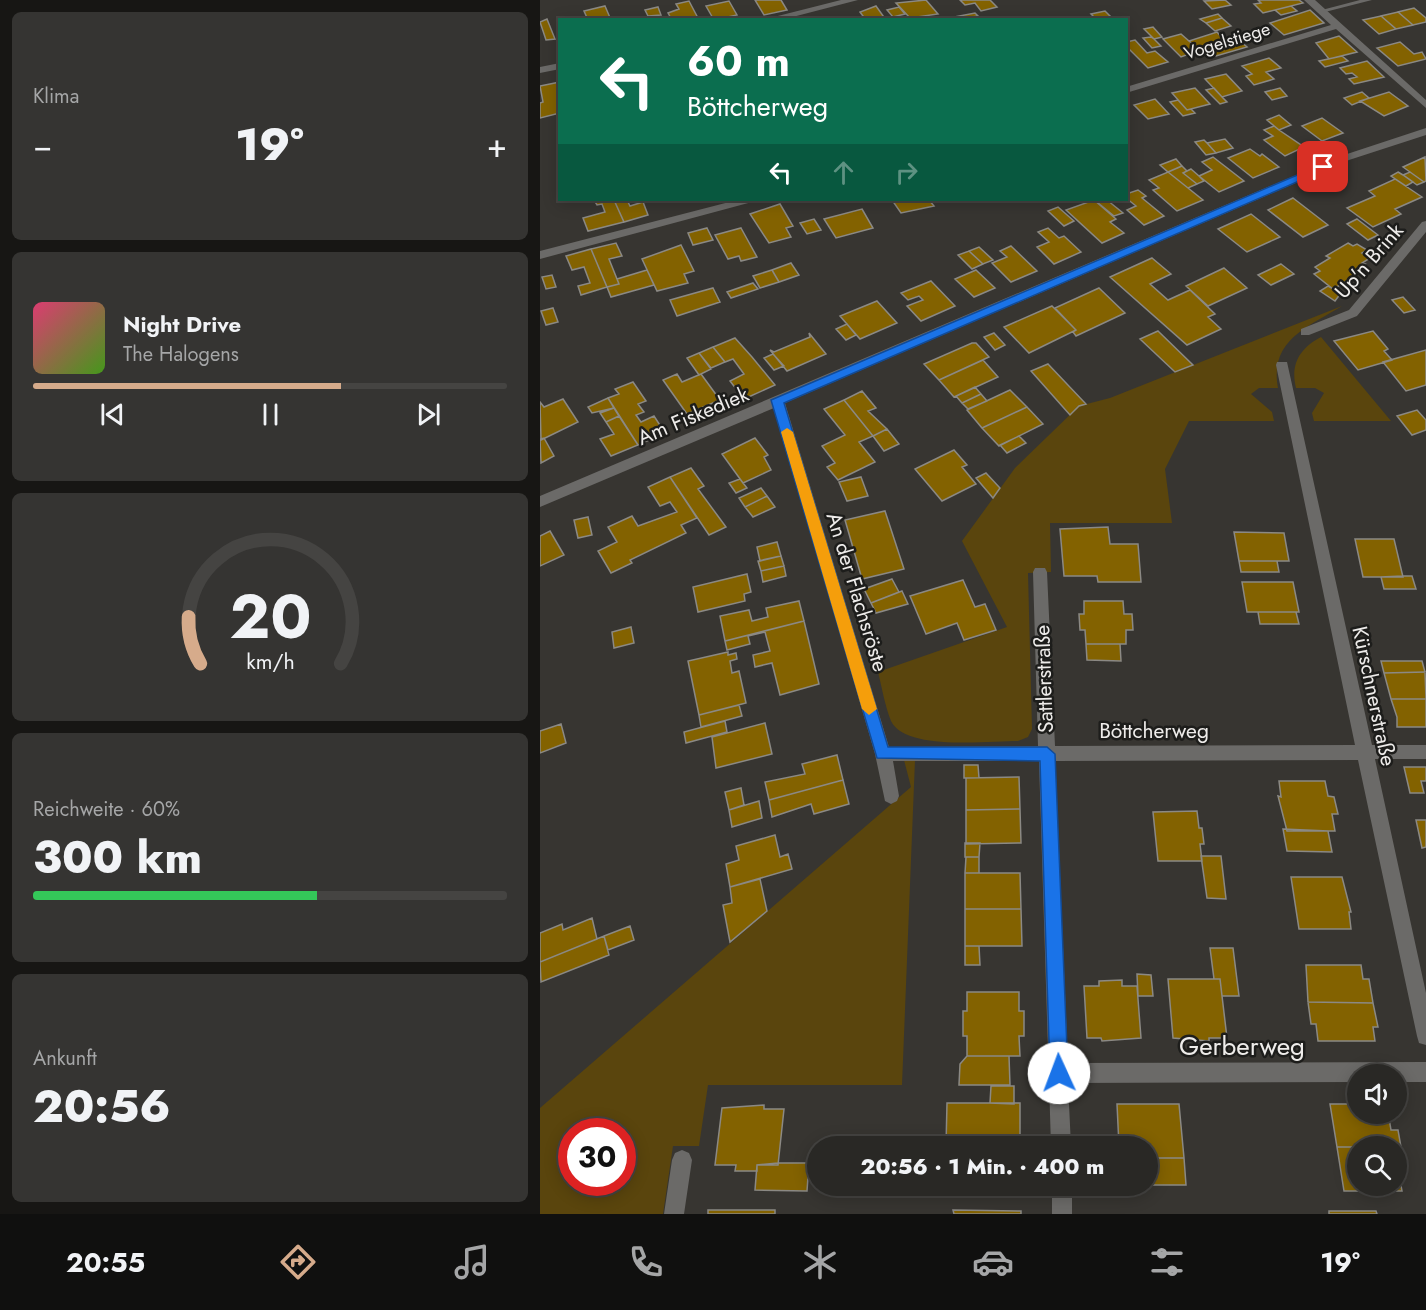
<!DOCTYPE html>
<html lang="de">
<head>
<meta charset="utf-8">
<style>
  body { margin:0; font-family:Jost,sans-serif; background:#353432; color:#f1f3f6; height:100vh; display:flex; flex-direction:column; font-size:22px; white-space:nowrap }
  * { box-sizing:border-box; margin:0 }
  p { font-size:20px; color:#a5a6a7 }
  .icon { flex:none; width:33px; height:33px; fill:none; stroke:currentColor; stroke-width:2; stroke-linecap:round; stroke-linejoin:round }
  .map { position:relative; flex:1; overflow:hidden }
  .details { display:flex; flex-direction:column; gap:12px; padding:12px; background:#171614; width:540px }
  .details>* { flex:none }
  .hud { position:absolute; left:18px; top:18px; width:570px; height:183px; border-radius:0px; box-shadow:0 3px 15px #0003,0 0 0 2px #454442; background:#0b6e4f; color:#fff; overflow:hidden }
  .controls { position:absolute; left:807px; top:1064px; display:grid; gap:12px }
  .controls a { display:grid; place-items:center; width:60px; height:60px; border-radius:50%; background:#292825; box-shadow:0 3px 15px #0003,0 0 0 2px #454442; font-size:30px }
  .speed { position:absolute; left:18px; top:1118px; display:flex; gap:12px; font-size:30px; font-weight:700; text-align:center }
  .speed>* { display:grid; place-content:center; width:78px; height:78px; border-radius:50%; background:#292825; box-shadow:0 3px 15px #0003,0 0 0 2px #454442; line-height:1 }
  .speed .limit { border:9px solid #d22; background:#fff; color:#111 }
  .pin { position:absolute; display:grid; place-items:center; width:51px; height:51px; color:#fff; margin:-26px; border-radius:12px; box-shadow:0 3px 9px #0006 }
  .me { position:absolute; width:66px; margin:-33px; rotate:358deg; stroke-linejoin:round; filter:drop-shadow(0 0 4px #0008) }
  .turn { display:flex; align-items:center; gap:21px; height:126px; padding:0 30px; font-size:27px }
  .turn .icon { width:78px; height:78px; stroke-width:2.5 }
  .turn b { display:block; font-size:42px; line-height:51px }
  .lanes { display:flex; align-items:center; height:57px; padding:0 30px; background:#0003; justify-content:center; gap:30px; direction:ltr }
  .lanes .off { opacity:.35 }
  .big { font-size:45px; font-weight:800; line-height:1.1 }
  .details .tile { flex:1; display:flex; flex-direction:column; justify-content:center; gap:9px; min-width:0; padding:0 21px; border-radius:9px; background:#353432 }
  .details .dial { align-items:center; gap:0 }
  .dial svg { height:156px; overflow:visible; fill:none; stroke:#454442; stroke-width:7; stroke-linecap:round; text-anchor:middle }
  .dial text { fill:#f1f3f6; stroke:none }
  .song { display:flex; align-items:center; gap:18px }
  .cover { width:72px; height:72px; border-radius:9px; background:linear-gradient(135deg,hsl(340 70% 55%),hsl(100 70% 35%)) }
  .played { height:6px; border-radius:3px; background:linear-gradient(90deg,#d6ab8b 65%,#454442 65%) }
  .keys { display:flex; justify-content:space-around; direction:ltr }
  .heat { display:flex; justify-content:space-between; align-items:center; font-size:33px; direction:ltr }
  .charge { height:9px; border-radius:4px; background:linear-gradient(90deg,#34c759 60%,#454442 0) }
  .trip { position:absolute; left:267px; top:1136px; width:351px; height:60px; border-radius:30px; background:#292825; box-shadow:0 3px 15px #0003,0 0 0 2px #454442; font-weight:800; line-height:60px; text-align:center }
  .dock { display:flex; height:96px; justify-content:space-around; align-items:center; background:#10100f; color:#a5a6a7 }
  .dock .icon { width:42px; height:42px }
  .dock .on { color:#d6ab8b }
  .dock b { font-size:27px; color:#f1f3f6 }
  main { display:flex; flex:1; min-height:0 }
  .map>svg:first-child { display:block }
</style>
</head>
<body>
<main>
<section class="details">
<div class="tile"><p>Klima</p>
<div class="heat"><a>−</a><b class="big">19°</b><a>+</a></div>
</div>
<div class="tile">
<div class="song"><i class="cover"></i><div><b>Night Drive</b><p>The Halogens</p></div></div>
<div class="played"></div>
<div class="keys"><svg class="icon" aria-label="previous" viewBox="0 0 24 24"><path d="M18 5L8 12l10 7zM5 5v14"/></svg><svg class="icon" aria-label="pause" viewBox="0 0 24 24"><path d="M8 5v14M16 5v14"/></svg><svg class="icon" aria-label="next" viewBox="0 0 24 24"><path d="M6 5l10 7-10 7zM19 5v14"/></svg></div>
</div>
<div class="tile dial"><svg viewBox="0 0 100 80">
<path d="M14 69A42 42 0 1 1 86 69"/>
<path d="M14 69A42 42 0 0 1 8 45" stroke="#d6ab8b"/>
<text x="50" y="56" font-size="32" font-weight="700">20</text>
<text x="50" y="72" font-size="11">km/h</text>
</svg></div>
<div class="tile"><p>Reichweite · 60%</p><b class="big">300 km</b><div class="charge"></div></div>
<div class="tile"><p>Ankunft</p><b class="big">20:56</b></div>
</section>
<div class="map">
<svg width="886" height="1214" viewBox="0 0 886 1214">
  <rect width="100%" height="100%" fill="#373531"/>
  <path fill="#5a450d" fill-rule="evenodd" d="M802 306C768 327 729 340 738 388H719L711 394 732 412 734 421H649L625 469 632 523H510L511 572 488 573 492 729 488 737 478 741C449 741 365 751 351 721 345 706 342 688 338 672L467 627 422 541 475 468 539 406 570 398Z
    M781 337 851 421H774L772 413 784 393 775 388H756C750 364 760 348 781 337Z
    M364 760H375L362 1085H168L159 1146H133L123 1214H0V1108L371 787ZM32 1131H82V1182H32Z"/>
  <path fill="#836200" stroke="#8b8984" stroke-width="1.5" d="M215 0H241L247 10 224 15Z
    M386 0 398 14 370 18 356 3Z
    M420 0H450L457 7 441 11 435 3 425 5Z
    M685 0 691 5 672 9 664 1Z
    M718 0H759L763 3 723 13 714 4 721 3Z
    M149 1 159 20H132L128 13 139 9 136 4Z
    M189 1 197 15 174 20 166 6Z
    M65 6 71 20H48L44 11Z
    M336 6 346 20H326L320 12Z
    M751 6 757 11 741 15 735 10Z
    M118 7 121 15 108 16 105 10Z
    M359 7 365 14 353 17 347 10Z
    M874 8 886 18V22L873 25 858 12Z
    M770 10 784 23 744 35 730 23Z
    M565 11 574 20H557L551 14Z
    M858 12 873 25 856 29 841 16Z
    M435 13 438 16 431 17 432 20 409 18Z
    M678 14 682 18 666 23 660 19Z
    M841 16 856 29 839 34 823 20Z
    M682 18 691 26 675 31 666 23Z
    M7 19 15 39 6 40 0 22Z
    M613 27 622 37 614 39 604 29Z
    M677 32 683 39 694 36 707 47 676 56 666 48 661 50 649 41Z
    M641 34 649 41 660 50 641 57 623 39Z
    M799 36 817 52 789 59 776 43Z
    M611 37 614 39 621 46 612 48 603 38Z
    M595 40 607 53 615 51 628 62 608 68 586 46V42Z
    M860 42 874 54 882 52 886 59 858 66 837 48Z
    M802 56 808 61 785 67 779 61Z
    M729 58 741 68 726 72 734 79 714 85 706 76 712 74 702 66Z
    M827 61 844 77 814 84 809 79 817 77 812 73 806 74 800 68Z
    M686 74 702 91 682 97 665 79Z
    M20 82V113L0 118V103L3 102 0 86Z
    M655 88 670 104 647 110 632 93Z
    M674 88 682 97 687 102 680 104 666 90Z
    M740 88 747 96 732 100 725 92Z
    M822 92 829 98 812 105 804 98Z
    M849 92 868 106 844 116 820 101Z
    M615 99 629 114 608 119 594 105Z
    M638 100 647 110 651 109 655 113 643 116 630 102Z
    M739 115 751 125 739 130 727 120Z
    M782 118 803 133 782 141 762 126Z
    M734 126 739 130 764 147 745 156 724 140 733 136 724 130Z
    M685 139 693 148 676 153 667 143Z
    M664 140 667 143 676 153 666 155 655 142Z
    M710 149 720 156 722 154 739 167 713 178 688 158Z
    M673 157 704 181 679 192 659 176 672 170 662 162Z
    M885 157 886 181 884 182 863 167Z
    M636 159 642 166 628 172 620 165Z
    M642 166 647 171 643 173 657 184 648 188 628 172Z
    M651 169 659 176 664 181 657 184 643 173Z
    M628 172 663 200 637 211 613 190 619 188 609 180Z
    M858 172 863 175 873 182 866 186 851 176Z
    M870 172 884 182 877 185 863 175Z
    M855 179 882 197 855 209 861 214 833 227 807 208 835 196 829 191Z
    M598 190 606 196 602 198 624 216 604 225 587 210 596 206 586 198V194Z
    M753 198 788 225 763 237 728 210Z
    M54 200H74L84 222 48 231 43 218 65 212 62 204 57 205Z
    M74 200H87L90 206 103 202 108 215 84 222Z
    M352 200H389L394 206 361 213Z
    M554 200 576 219 570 222 584 233 562 243 526 210Z
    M567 200 583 213 574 216 557 202Z
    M240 204 253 226 246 228 251 237 229 243 210 214Z
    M518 207 534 221 524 226 508 211Z
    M322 209 333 228 296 238 284 219Z
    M711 214 740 237 707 252 678 229Z
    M274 219 281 230 267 234 260 223Z
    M817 219 838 235 828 240 807 224Z
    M167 228 173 240 153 245 148 233Z
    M201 228 217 257 201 261 199 256 188 259 175 235Z
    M508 228 519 238 524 236 541 252 514 264 497 247 509 242 498 232Z
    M76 243 82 256 69 259 79 284 67 287 51 249Z
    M808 243 813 246 817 244 827 250 822 253 830 258 822 263 825 264 818 268 820 270 811 279 793 289 774 274 780 271 775 267 790 258 786 256Z
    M141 245 154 271 144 274 148 283 117 291 102 259Z
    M471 246 497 271 471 282 452 263 467 257 460 251Z
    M439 247 453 260 443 264 429 251Z
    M51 249 67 287 41 295 38 286 50 283 44 267 32 270 26 256Z
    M429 251 443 264 432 269 418 255Z
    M612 258 631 274 610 284 628 300 650 290 675 314 668 317 681 329 647 345 570 277Z
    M251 263 259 275 239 282 232 270Z
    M741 264 754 274 731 285 718 275Z
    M684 268 707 288 668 306 646 286Z
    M107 270 114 285 71 297 67 287 79 284 77 279Z
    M232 270 239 282 220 288 213 276Z
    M436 270 455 288 434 297 415 279Z
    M12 275 16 287 6 289 2 277Z
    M391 281 415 306 381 321 367 306 383 300 379 296 368 300 361 293Z
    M213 283 218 289 191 298 187 292Z
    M788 286 801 293 795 301 780 291Z
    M173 288 180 302 137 316 130 300Z
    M559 288 585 313 536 336 533 332 536 330 515 308Z
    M863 297 875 310 864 313 852 300Z
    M337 301 357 323 320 339 300 316Z
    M512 306 536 330 489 353 464 327Z
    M13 308 18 322 6 325 1 311Z
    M307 324 316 335 306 340 296 329Z
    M618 331 653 365 635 372 600 339Z
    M833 331 848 349 844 351 852 360 818 370 794 341Z
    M269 333 286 354 247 371 230 350 234 352 270 337Z
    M454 333 465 345 455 350 444 337Z
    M195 338 212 357 235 385 204 399 190 381 204 374 193 359 185 362 173 347Z
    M432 343H436L449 357 399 380 384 364Z
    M173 347 185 362 171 368 159 353Z
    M886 350V385L866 391 843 362Z
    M159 353 171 369 159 375 147 358Z
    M233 354 244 366 234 370 224 358Z
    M443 360 458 377 414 397 399 380Z
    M508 364 546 404 539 406 530 415 491 371Z
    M137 374 142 382 161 374 180 400 147 414 123 380Z
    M93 382 106 401 98 404 104 412 96 415 101 422 114 416 125 433 98 445 68 398 79 394 75 389Z
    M435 387 441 394 422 403 416 396Z
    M470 390 487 407 442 428 427 410Z
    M322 391 336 408 328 411 347 429 333 436 304 400Z
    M441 394 447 401 428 409 422 403Z
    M68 398 74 408 52 413 48 407Z
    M23 399 38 422 1 440 0 402 4 407Z
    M304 400 333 436 319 442 335 462 298 480 287 467 295 463 282 446 305 435 284 409Z
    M487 407 503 424 459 446 442 428Z
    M74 408 79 416 66 422 60 413Z
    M877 410 886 420V430L872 435 857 416Z
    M79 416 98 445 71 456 60 439 74 434 66 422Z
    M347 429 359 444 344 451 333 436Z
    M479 436 486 443 467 453 460 445Z
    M4 438 14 456 1 463 0 439Z
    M215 438 228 455 224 457 231 470 203 483 182 454Z
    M414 450 427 465 422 467 436 484 402 501 375 469Z
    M151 468 164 486 158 489 186 527 169 535 130 477Z
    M446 473 460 488 453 498 436 478Z
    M130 477 157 518 141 525 146 533 90 560 92 563 71 573 58 551 77 542 68 527 92 516 98 526 137 512 130 502 120 506 108 487Z
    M321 477 328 496 307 501 299 482Z
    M200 479 207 488 196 493 189 483Z
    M221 488 227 496 205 507 199 498Z
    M227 496 235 507 213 517 205 507Z
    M345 511 364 569 322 579 305 520Z
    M48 517 52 535 38 538 34 520Z
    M568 527 570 544H598L601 582H558L557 576H524L520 529Z
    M10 531 24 555 0 566V536Z
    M694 532 744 533 749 561H699Z
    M815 539H854L863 577H823Z
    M237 542 241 556 220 561 217 547Z
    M241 556 244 566 221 571 218 561Z
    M699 561H737L739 572H701Z
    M244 566 246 576 223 582 221 571Z
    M207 574 211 592 204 594 205 601 158 612 153 587Z
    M863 576H872L876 589H844L841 577Z
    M352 579 359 592 331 603 324 589Z
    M423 580 435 607 445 604 456 630 424 640 417 623 386 634 370 596Z
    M702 582H753L759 612H707Z
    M362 591 368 604 336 613 331 603Z
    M259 601 264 621 185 641 180 616 209 610 212 621 228 617 226 608Z
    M544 601H583L584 614H592L593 630H586V644H546L545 630H540L539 614H544Z
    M718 612H756L759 624H720Z
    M264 621 279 684 240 695 232 663 215 667 213 655 230 651 225 632 208 636 210 644 187 650 185 641Z
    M91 627 94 643 74 648 72 632Z
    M546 644H580L581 661 547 660Z
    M188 652V655L196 653 197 659 190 661 192 673 199 671 206 703 159 715 148 661Z
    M841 661H882L885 672 844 673Z
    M885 672 886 699H851L844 673Z
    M851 699H886V727H857V717Z
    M199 705 202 716 161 727 159 715Z
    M185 721 187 732 146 743 144 732Z
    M225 723 232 754 176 768 172 737Z
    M21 724 26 743 0 753V731Z
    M297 755 303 780 229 800 225 782 265 774 262 764Z
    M424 765H438L439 778H424Z
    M864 767H886V781H881L884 793H870Z
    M479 777 480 809 426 810V778Z
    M303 780 309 804 274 814 271 804 232 817 229 800Z
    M739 781H785L788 796 794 797 798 814H792L795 831H747L738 796 741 797Z
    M201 788 204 805 189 810 185 792Z
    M219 801 222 818 192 827 189 810Z
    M480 809 481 843 426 844V810Z
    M657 811 659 828H662L664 844H660L662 861H618L613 812Z
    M876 820H886V847L882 848Z
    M743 829 788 831 792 852 747 851Z
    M235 835 240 857 248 854 252 869 190 887 186 864 199 860 196 846Z
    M425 843H440L439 857H425Z
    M661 856H681L686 899 667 898Z
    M426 857H439V873H425Z
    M425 873H480L481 909H425Z
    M751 877H802L811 912H809L811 929H759Z
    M220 879 227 911 190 942 183 905 192 903 190 887Z
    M425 909H481L482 946H425Z
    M52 918 57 939 0 962V933L22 924 23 930Z
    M90 926 94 940 68 950 64 936Z
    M64 936 69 955 1 982 0 962Z
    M425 946H439L440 965H425Z
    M670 948H693L699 996H682L680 979H674Z
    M766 965H821L823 979H829L833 1003 768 1002Z
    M597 974 611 975 613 996H598Z
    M628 979H680L687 1038H669V1041L633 1038Z
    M582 980V986H597L601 1038 562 1041 561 1038H547L544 986H559V981Z
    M427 992H479V1011H484V1036H479L480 1056H427V1036H423V1011H427Z
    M768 1002 833 1003 838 1027H833L835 1041H778L776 1024H771Z
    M427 1056H469L470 1085H419L420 1064Z
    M451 1086H474V1104L450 1103Z
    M407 1103H480V1146H406Z
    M577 1104H639L644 1158H608V1146H579Z
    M790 1104H818V1113H848L851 1130H858L861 1147H797Z
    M224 1105V1109H244L238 1165H217V1171H195L196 1165H175L182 1108Z
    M797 1147H818V1185H856V1147H861L865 1164H857L862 1191H804Z
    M608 1158H644L646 1185H608Z
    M238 1163H269L267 1191 215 1190 217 1165Z
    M358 1185H399V1190H358Z
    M168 1210H235V1214H168Z
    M413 1210 481 1211V1214H414Z
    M789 1211H836L837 1214H789Z"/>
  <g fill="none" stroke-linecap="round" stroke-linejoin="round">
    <path fill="#6b6a68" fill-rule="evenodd" d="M820 0H832L781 13 778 11Z"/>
    <path fill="#6b6a68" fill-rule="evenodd" d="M301 0H318L241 20H222Z
      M764 0H775L886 100V108L796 29 586 93V87L791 25Z
      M20 63V69L0 73V67Z
      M886 128V135L809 160 245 403 349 747 498 746 493 572 495 568H505L507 572 515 746 815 745 736 365 737 362H747L832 745H886V759H835L886 993V1045L879 1043 877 1036 818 760 515 761 528 1063 886 1062V1082H856V1074H818V1082L528 1083 531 1146H511L499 761H353L359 796 357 801 351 804 345 801 335 754 234 408 0 507V496L801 156Z
      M197 200H214L212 202 0 259V251Z
      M886 221V232L817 316 769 335H761V329L809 310 882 222Z
      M142 1150 149 1153 152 1160 144 1214H124L132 1160 135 1153Z
      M512 1185H532V1214H512Z"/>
  </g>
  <path fill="#1a73e8" stroke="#114b97" stroke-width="1.5" d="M783 164 788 167 787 169 244 403 348 747H507L515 754 528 1073 525 1080 519 1082 513 1080 510 1073 500 761 337 758 231 400Z"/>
  <path fill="#f59e0b" d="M247 428 253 432 337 709 329 715 322 709 241 432Z"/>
  <g text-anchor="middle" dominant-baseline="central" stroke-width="5" stroke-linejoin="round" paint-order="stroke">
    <g font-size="18" fill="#eeecea" stroke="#1d1d1b">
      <text transform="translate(687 41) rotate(-17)">Vogelstiege</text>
    </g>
    <g font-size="21" fill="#eeecea" stroke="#1d1d1b">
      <text transform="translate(829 261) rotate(-49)">Up'n Brink</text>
      <text transform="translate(153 416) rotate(-23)">Am Fiskediek</text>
      <text transform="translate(317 592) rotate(73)">An der Flachsröste</text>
      <text transform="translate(504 679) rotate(-92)">Sattlerstraße</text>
      <text transform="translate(834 696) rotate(78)">Kürschnerstraße</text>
      <text x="614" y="731">Böttcherweg</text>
    </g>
    <g font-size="26" fill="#eeecea" stroke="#1d1d1b">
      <text x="702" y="1046">Gerberweg</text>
    </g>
  </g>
</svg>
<div class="controls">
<a><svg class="icon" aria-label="sound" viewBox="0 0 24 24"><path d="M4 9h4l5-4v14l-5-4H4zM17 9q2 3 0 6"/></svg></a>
<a><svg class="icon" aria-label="search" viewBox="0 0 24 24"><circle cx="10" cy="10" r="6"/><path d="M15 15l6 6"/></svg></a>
</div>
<div class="speed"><div class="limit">30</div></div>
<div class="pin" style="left:783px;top:167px;background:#d93025"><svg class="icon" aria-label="arrive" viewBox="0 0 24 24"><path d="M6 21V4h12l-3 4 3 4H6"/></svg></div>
<svg class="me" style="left:519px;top:1073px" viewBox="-20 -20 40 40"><circle r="19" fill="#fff"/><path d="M0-13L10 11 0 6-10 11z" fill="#1a73e8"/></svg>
<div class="trip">20:56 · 1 Min. · 400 m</div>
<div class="hud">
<div class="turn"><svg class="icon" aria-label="left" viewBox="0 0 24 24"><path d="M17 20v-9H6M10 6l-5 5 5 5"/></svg><div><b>60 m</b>Böttcherweg</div></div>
<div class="lanes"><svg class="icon" aria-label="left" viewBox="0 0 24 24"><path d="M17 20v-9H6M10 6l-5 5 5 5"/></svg><svg class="icon off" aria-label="ahead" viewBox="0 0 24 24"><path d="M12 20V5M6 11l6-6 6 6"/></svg><svg class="icon off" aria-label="right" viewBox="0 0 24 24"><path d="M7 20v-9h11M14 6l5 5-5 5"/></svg></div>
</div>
</div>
</main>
<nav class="dock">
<b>20:55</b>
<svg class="icon on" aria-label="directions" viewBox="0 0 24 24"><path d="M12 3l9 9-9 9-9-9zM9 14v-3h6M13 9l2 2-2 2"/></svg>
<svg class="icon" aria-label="music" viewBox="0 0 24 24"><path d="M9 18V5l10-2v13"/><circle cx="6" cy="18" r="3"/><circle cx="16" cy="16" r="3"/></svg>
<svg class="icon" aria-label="phone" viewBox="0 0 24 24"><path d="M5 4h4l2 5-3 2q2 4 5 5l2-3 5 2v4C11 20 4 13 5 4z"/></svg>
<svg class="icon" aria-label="climate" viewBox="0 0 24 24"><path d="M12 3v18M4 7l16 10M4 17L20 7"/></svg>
<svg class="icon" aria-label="car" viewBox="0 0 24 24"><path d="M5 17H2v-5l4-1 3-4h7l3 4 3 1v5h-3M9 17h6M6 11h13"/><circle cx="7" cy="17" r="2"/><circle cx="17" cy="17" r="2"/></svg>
<svg class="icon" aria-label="filters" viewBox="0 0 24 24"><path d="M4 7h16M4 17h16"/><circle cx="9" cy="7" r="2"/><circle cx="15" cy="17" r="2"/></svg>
<b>19°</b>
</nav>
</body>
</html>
